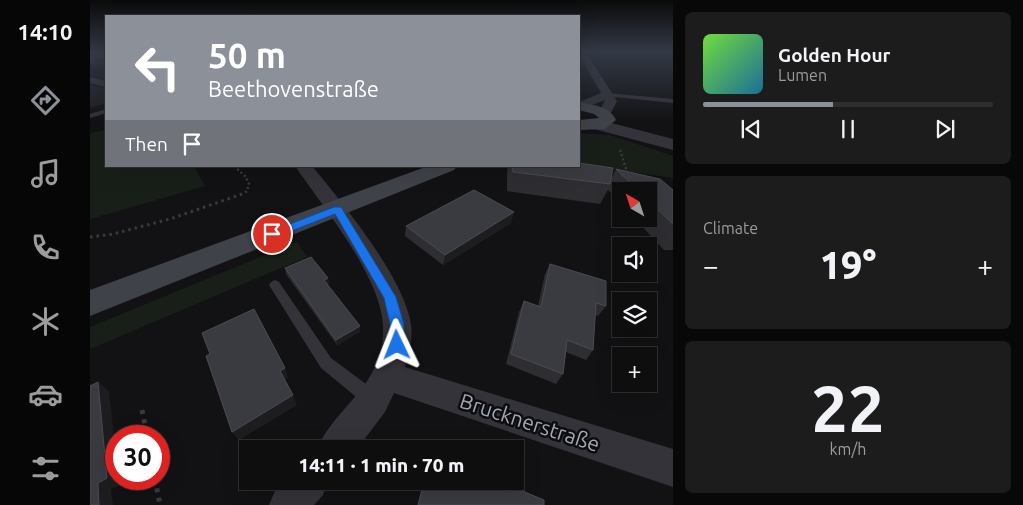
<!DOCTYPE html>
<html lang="en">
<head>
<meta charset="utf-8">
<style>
  body { margin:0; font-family:Ubuntu,sans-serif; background:#1c1c1d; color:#f1f3f6; height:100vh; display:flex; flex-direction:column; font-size:19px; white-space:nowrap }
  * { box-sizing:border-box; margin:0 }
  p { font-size:16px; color:#9b9c9e }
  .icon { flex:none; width:28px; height:28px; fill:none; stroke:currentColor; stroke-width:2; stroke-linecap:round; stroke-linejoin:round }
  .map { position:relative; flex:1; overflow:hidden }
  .side { display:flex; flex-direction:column; gap:12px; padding:12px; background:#080808; width:350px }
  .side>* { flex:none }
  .hud { position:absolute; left:15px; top:15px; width:475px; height:152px; border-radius:0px; box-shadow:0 5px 20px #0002,0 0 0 1px #2e2e2f; background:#8c9099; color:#fff; overflow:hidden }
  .needle { width:32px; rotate:321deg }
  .fabs { position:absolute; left:522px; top:182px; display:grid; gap:10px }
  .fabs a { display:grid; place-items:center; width:45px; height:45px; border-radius:0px; background:#0e0e0f; box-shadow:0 5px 20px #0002,0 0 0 1px #2e2e2f; font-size:25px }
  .speed { position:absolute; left:15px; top:425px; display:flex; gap:10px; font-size:25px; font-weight:700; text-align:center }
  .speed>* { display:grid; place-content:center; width:65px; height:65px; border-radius:50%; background:#0e0e0f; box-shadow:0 5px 20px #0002,0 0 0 1px #2e2e2f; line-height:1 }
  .speed .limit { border:8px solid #d22; background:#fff; color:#111 }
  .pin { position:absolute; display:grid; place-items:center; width:42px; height:42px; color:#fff; margin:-21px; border:2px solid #fff; border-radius:50%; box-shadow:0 1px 5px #0007 }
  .me { position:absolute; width:55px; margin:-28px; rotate:358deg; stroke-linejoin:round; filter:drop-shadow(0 0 4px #0008) }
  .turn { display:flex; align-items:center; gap:18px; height:105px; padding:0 20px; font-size:22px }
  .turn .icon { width:65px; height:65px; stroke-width:2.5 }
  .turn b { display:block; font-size:35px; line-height:42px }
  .then { display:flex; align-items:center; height:48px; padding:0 20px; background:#0003; gap:10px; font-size:19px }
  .big { font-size:38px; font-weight:800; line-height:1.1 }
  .side .tile { flex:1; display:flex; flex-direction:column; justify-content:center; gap:8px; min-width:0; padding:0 18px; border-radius:8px; background:#1c1c1d }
  .side .dial { align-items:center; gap:0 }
  .dial b { font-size:65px; line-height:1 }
  .song { display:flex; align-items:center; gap:15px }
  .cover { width:60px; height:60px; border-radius:8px; background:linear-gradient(135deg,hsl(100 70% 55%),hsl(200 70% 35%)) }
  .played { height:5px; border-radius:2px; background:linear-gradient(90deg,#8c9099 45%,#2e2e2f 45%) }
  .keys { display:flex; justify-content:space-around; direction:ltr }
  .heat { display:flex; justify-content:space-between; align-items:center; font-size:28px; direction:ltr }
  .trip { position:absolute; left:149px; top:440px; width:285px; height:50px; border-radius:0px; background:#0e0e0f; box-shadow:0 5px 20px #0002,0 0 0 1px #2e2e2f; font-weight:800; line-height:50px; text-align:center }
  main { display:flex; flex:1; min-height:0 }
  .tabs { display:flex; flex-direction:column; width:90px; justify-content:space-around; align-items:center; background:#060606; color:#9b9c9e }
  .tabs .icon { width:35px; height:35px }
  .tabs .selected { color:#8c9099 }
  .tabs b { font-size:22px; color:#f1f3f6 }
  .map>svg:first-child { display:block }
</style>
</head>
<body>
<main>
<nav class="tabs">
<b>14:10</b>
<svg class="icon selected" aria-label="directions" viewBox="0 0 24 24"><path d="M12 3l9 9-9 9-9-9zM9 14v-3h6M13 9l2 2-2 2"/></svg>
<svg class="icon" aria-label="music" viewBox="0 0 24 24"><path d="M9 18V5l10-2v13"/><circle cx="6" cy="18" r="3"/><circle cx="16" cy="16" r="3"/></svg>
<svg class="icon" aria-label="phone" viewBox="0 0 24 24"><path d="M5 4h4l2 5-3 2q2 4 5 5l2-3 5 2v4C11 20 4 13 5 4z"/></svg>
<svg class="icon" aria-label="climate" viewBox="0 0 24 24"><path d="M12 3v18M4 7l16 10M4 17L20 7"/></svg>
<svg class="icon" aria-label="car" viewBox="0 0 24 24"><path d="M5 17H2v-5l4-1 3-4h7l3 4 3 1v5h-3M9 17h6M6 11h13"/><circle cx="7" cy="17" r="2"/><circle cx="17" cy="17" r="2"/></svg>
<svg class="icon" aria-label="filters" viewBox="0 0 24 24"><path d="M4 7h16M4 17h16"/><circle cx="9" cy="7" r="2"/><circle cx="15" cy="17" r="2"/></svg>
</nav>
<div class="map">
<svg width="583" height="505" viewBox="0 0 583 505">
  <rect width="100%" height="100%" fill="#121214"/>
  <path fill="#1e1e21" d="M0 85 16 89V103L0 108Z"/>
  <path fill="#181f19" d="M16 130V166H104L115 186 0 219V133Z
    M489 133 520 135 583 156V178L489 164Z
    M207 242 217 257 0 349V327Z"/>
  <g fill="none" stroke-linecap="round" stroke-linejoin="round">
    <path stroke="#393a40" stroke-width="2.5" stroke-dasharray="2 2.5" stroke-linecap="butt" d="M530 150 538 175
      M144 166 155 176 159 183 157 191 154 194"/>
    <path stroke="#393a40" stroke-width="3" stroke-dasharray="2.5 4" stroke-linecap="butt" d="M0 237 23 234 80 219 155 193"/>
    <path stroke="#393a40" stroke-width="5" stroke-dasharray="4 5.5" stroke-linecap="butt" d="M52 410 57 436
      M65 479 70 505"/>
    <path fill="#333339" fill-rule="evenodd" d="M517 93 583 99V103L515 96Z
      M16 109V113L0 118V114Z
      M185 280 189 282 241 358 288 393 290 399 288 405 282 407 276 405 231 368 179 285 181 282Z"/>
    <path fill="#333339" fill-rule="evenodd" d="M489 51H495L527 101 519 117 514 118 508 114 515 100 489 110V102L511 93 489 54Z
      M0 77 16 81V87L0 83Z
      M205 166H222C252 202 315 279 321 325 323 340 319 353 315 367L583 449V487L304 393 295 412 267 449H227C240 418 270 398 284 369 291 355 294 339 293 324 289 274 233 207 205 166Z
      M193 481H238L233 495 224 505H179L185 491Z"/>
    <path fill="#333339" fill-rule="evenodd" d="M510 120 583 139V150L504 129 502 125 504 121Z"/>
    <path fill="#404249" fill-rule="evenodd" d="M489 102C503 105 520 106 526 120L515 129 489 130V120L509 118 504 114 489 110Z
      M338 166H367L364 170 0 316V290Z"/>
  </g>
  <path fill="#2e2e32" d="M0 51H16V63L7 65 0 64Z
    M418 166H489L522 177 526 169 583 190V250H574L545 219H559V191H531V204L518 190 510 204 417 191V173Z
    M421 223 353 265 315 236 316 226Z
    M460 264 516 306 508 316 505 315 503 350 496 360 476 352 473 374 466 384 416 364 429 312 434 301 448 306 455 274Z
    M195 268 238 278 239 284 237 285 270 332 247 345 196 274Z"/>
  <path fill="#1d1d20" d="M16 56V63L7 65 4 59Z
    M424 212 421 223 353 265 355 255Z
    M238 278 239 284 234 286V280Z
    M270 326V332L247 345 246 340Z
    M195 368 198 378 194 381 190 371Z
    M8 382 19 391 26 455V479H29L30 485 21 489 23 505H9L8 483Z
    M203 395 207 405 149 440 142 432Z"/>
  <path fill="#3a3b40" stroke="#4a4c53" d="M0 51H16V56L4 59 0 58Z
    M489 163 523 168 520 184 423 172 422 166H489Z
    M526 169 570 179 583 190V224L559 201V191H549Z
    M384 190 424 212 355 255 316 226Z
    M221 257 238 278 234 280 270 326 246 340 195 268Z
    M460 264 516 281V306L506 303 503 350 477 340 473 374 421 354 434 301 451 307Z
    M164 309 195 368 190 371 203 395 142 432 116 356 120 354 112 333Z
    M8 382 17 478 8 483 9 505H0V386Z
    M334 481H408L454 500V505H328Z"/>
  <linearGradient id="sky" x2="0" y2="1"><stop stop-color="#0a0a0b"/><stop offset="0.42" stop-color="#333945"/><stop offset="1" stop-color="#333945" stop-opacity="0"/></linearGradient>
  <rect width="583" height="122" fill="url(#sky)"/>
  <path fill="#1a73e8" stroke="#114b97" d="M244 207H251L306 297 314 324V345L312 350 307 352 302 350 299 345 300 324 294 298 245 214 186 237 182 238 177 234 179 232Z"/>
  <g text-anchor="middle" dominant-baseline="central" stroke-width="5" stroke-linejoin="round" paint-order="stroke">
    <g font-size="21" fill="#a2a7b6" stroke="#0d0d0f">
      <text transform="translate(440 422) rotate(18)">Brucknerstraße</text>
    </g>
  </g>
</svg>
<div class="fabs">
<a><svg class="needle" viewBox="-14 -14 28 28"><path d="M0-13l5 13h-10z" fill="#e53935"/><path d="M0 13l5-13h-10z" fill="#9b9c9e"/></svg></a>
<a><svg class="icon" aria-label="sound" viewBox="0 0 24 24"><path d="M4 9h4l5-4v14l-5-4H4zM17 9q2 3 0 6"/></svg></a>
<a><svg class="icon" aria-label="layers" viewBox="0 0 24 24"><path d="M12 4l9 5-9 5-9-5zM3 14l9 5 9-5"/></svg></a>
<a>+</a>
</div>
<div class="speed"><div class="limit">30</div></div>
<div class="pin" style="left:182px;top:234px;background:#d93025"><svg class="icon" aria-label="arrive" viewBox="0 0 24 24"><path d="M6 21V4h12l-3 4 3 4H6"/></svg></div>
<svg class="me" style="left:307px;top:345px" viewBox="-20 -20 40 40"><path d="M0-17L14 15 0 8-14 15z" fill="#1a73e8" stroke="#fff" stroke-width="4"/></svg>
<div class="trip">14:11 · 1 min · 70 m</div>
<div class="hud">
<div class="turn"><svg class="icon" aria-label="left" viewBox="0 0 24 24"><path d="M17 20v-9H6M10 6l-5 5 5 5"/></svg><div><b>50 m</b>Beethovenstraße</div></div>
<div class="then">Then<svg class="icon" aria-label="arrive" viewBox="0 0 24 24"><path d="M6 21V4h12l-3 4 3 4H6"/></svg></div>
</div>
</div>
<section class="side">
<div class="tile">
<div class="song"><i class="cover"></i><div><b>Golden Hour</b><p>Lumen</p></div></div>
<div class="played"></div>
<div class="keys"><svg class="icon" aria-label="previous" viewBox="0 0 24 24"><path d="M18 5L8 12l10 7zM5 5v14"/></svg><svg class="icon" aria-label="pause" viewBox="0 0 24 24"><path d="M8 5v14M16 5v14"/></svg><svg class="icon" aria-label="next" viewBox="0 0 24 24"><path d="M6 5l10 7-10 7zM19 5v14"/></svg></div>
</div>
<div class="tile"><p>Climate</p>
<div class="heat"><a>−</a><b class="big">19°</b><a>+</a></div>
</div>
<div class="tile dial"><b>22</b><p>km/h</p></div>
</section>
</main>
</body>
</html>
